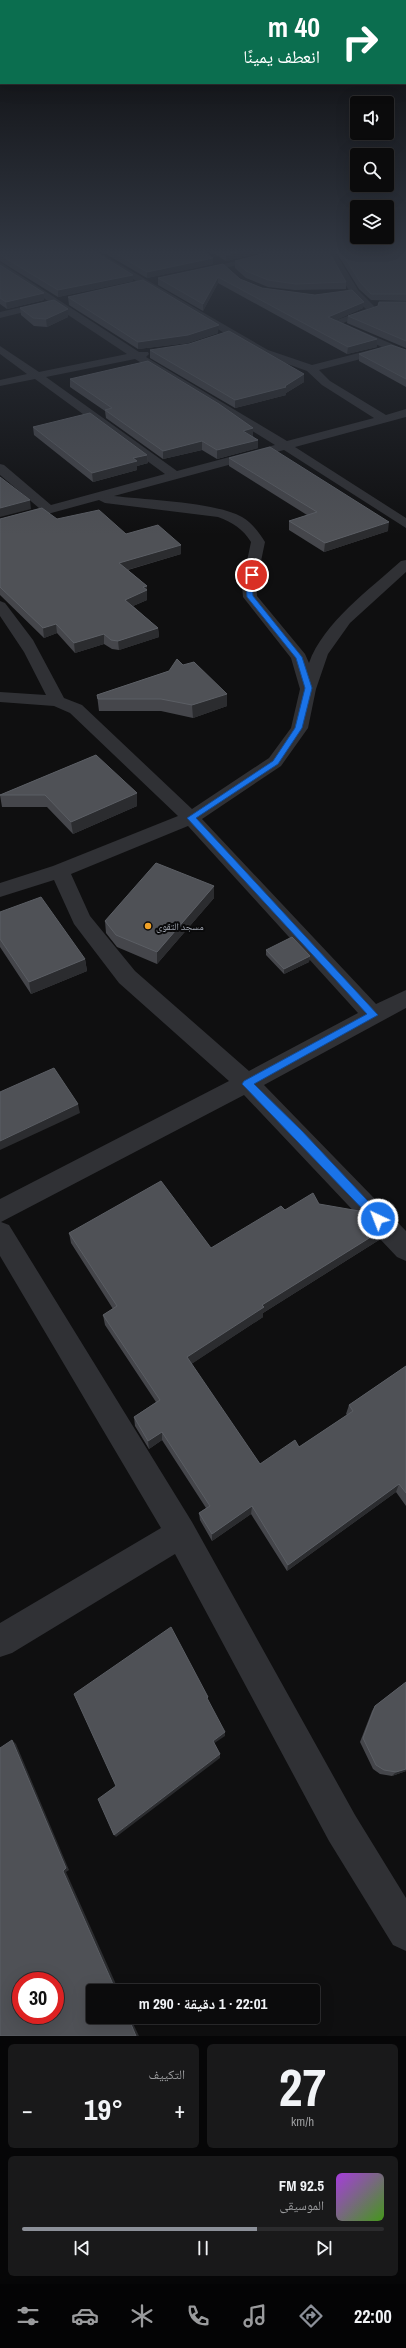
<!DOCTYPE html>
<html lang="ar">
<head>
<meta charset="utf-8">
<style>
  body { margin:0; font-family:"Archivo Narrow","Noto Naskh Arabic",sans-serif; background:#19191a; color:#f1f3f6; direction:rtl; height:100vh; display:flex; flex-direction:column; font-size:15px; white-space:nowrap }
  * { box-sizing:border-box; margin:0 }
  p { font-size:13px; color:#9a9b9d }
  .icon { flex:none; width:22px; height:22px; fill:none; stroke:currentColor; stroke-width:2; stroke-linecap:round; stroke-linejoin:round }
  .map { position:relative; height:2036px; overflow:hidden; direction:ltr }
  .details { display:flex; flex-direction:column; gap:8px; padding:8px; background:#060607; flex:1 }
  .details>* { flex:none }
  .banner { position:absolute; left:0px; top:0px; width:406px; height:84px; box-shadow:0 4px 16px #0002,0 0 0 1px #2b2b2d; direction:rtl; background:#0b6e4f; color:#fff; overflow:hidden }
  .controls { position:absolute; left:350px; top:96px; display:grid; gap:8px }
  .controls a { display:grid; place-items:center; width:44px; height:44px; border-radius:4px; background:#0b0b0c; box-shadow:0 4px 16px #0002,0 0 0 1px #2b2b2d; font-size:20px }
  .speed { position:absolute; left:12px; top:1972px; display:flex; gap:8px; font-size:20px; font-weight:700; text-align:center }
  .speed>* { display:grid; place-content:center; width:52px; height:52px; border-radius:50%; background:#0b0b0c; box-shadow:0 4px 16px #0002,0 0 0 1px #2b2b2d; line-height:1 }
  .speed .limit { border:6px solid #d22; background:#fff; color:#111 }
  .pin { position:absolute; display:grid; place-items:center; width:34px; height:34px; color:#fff; margin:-17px; border:2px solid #fff; border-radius:50%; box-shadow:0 1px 4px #0007 }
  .me { position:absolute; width:44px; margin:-22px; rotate:317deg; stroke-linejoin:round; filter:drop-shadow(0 0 3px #0008) }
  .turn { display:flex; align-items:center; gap:14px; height:84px; padding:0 20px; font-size:18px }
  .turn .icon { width:52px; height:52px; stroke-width:2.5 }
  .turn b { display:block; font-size:28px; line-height:34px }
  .big { font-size:30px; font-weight:700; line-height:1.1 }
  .details .widget { flex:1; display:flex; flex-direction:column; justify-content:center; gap:6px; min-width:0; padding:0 14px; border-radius:6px; background:#19191a }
  .details .dial { align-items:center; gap:0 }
  .dial b { font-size:52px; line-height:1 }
  .song { display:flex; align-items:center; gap:12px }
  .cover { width:48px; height:48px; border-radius:6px; background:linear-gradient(135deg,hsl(280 70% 55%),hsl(100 70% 35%)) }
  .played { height:4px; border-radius:2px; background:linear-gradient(90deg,#8c9099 65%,#2b2b2d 65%) }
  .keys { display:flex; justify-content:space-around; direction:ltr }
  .heat { display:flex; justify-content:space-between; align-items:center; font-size:22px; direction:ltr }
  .details .tiles { flex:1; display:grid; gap:8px; grid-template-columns:1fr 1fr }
  .widget:last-child { grid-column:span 2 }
  .trip { position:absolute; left:86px; top:1984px; width:234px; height:40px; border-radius:4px; background:#0b0b0c; box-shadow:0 4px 16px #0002,0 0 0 1px #2b2b2d; font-weight:700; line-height:40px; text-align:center; direction:rtl }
  .dock { display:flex; height:64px; justify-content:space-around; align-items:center; background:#040405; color:#9a9b9d }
  .dock .icon { width:28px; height:28px }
  .dock .current { color:#8c9099 }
  .dock b { font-size:18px; color:#f1f3f6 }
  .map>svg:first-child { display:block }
</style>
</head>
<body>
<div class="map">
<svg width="406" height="2036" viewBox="0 0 406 2036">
  <rect width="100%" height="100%" fill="#0f0f10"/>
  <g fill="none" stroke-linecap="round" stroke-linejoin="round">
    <path fill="#303135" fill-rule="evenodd" d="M84 250H95L268 350 312 365 382 347 329 323 366 309 351 294 325 250H334L358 290 378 310 343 323 406 350V357L391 351 319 370 330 381 386 415 406 409V417L295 447 406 518V528L284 450 114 496C147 500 215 502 242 517 252 523 259 532 265 542L256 585 257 596 305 654 309 663C323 623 370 589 401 561L406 560V572L350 623 328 654 316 689 308 728 281 766 202 819 376 1004 406 990V1008L264 1085 406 1231V1261L397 1257 244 1095 1 1222 9 1225 192 1522 355 1815 406 1898V1951L393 1945 329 1841 175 1554 12 1653 0 1657V1623L161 1528 0 1256V1199L229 1081 119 983 74 924 54 880 0 897V883L53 866 178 816 70 713 54 706 0 702V692L46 695 24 652 0 616V601L5 603 33 640 64 698 82 705 192 809 269 758 291 728 300 689 291 658 243 597 242 585 251 542C243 529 232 522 218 517L105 503 99 500 0 527V519L39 508 0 475V464L4 465 51 505 165 474 35 379 0 386V380L27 374 0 354V346L39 372 127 354 53 305 0 318V312L48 301 0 269V262L139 352H148L149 354 146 357 287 441 374 418 322 385 307 371 260 354ZM135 359 275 445 177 471 46 377ZM188 826 358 1013 249 1071 135 971 90 916 71 874Z
      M282 250H300L196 275 191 272Z"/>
  </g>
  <path fill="#45464b" d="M0 250 133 275V281L58 297 0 261Z
    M99 250H201L213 264 147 278Z
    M208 250H274L226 261Z
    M335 250H406V301L371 300 359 289Z
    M235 261 346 282V289L295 290 268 287 246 278 235 268Z
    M223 264 240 279 262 288 364 302 363 308 336 320 377 339V347L347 354 218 283 203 311 158 285V278Z
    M0 265 44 293V300L7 309 0 304Z
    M68 297 218 333 188 343 138 349 69 305Z
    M406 302V348L347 323 348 316Z
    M20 308 68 309V317L47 327 34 326 21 315Z
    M150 350 304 374V382L286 393V395L235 408 150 358Z
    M406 350V387L359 361V354Z
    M70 379 253 436 258 448 217 459 202 450 163 459 106 418 105 411 70 387Z
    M33 427 147 455 148 463 137 466V470L93 482 34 435Z
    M229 458 388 531 324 552 289 530V521L307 515 229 466Z
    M0 519H57L126 534 181 554 128 570 147 586V600L133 606 158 628 159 637 119 650 112 649 104 644 75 653 57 633 44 638 0 595Z
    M169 671 227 706 193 718 161 711H99L97 695Z
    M96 755 137 806 73 834 47 807H2L0 795Z
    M214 886V898L157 964 117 947 106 933 105 921Z
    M0 912 85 959 87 971 31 994 0 947Z
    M266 950 310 956 309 962 284 974 266 955Z
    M319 1204 382 1230 379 1240 263 1313V1317L191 1364 260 1464 299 1447 347 1415 346 1414 349 1405 406 1366V1506L396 1492 287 1571 251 1514 212 1541 200 1520 199 1513 206 1508 162 1440 149 1449 135 1426 134 1417 156 1402 105 1325 103 1315 113 1309 71 1243 69 1233 211 1248 285 1210Z
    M406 1682V1771L392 1776 380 1774 373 1769 360 1742 372 1711 375 1706Z"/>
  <path fill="#2b2c2f" d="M245 250H274L226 261V255Z
    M213 258V264L147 278V272Z
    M133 275V281L58 297V290Z
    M218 277V283L203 311V304Z
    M44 293V300L7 309 6 302Z
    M364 302 363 308 328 324V317Z
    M68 309V317L47 327 46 319Z
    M219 325 218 333 188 343 138 349V342Z
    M377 339V347L347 354 348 347Z
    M304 374V382L286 393V395L235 408V400L285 386Z
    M253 428V437L243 431Z
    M258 440V448L217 459V450Z
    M202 441V450L163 459V451Z
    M147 455 148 463 137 466V470L93 482 92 473 133 458Z
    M30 500 31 509 0 517V508Z
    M389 522 388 531 324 552 325 543Z
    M181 545V554L120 572 119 563Z
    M147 586V600L126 609 125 600 143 587Z
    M56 624 57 633 44 638 43 628Z
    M158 628 159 637 119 650 118 641Z
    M104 634V644L75 653 74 643Z
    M227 694V706L193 718 192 705Z
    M137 793V806L73 834 71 822Z
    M214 886V898L157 964V952Z
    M310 956 309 962 284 974V969Z
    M85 959 87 971 31 994 29 982Z
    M78 1104 80 1113 0 1150V1141Z
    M382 1230 379 1240 263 1313V1317L187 1367V1357L262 1305Z
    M162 1432V1440L149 1449 148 1441Z
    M399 1484 396 1492 287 1571 288 1565Z
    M252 1506 251 1514 212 1541V1534Z
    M225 1732V1736L213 1744V1741Z
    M12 1740 16 1744 69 1870 66 1872 119 1991H116L63 1871Z
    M220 1754V1758L116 1837 114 1835Z
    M406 1769V1771L392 1776 396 1772Z
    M128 2017H130L139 2036H136Z"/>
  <path fill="#4f5156" stroke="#5b5e64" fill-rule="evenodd" d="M0 250H92L133 275 58 290 0 255Z
    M110 250H201L213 258 147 272Z
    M219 250H245L226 255Z
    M278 250H328L346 282 296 284 268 280 246 271 235 261Z
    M340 250H406V294H371L360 282Z
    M223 264 240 279 262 288 315 295 352 290 364 302 328 317 377 339 348 347 218 277 203 304 158 278Z
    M0 265 44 293 6 302 0 298Z
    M143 280 219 325 188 335 138 342 68 297Z
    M54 300 68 309 46 319 33 318 20 308Z
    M379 302H406V341L348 316 378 306Z
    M229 331 304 374 285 386 286 387 235 400 150 350 189 344Z
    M391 345 406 350V379L359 354Z
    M148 361 219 404 253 428 243 431 258 440 217 450 202 441 163 451 105 410 112 408 70 379Z
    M90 413 147 455 133 458 137 461 92 473 33 427Z
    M270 447 389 522 325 543 289 521 317 512 229 458Z
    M0 477 30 500 0 508Z
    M42 508 57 519 99 510 126 534 158 525 181 545 119 563 147 586 143 587 147 590 125 600 158 628 118 641 111 640 104 634 74 643 56 624 43 628 0 587V519Z
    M177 659 183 665 194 662 227 694 192 705 161 699H98L97 695 169 671Z
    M96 755 137 793 71 822 45 795H0Z
    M156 863 214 886 157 952 116 935 105 921Z
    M41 897 85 959 29 982 0 939V912Z
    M292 937 310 956 284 969 266 950Z
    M54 1068 78 1104 0 1141V1092Z
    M161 1181 211 1248 281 1206 285 1210 313 1193 319 1204 365 1212 382 1230 262 1305 264 1307 187 1357 260 1464 295 1440 299 1447 353 1411 349 1405 406 1366V1493L399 1484 288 1565 252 1506 212 1534 199 1513 210 1506 162 1432 148 1441 134 1417 160 1400 103 1315 117 1306 69 1233Z
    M171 1627 208 1697 207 1698 225 1732 213 1741 220 1754 114 1835 98 1799 116 1786 74 1694Z
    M406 1682V1769L396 1772 384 1770 376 1765 363 1738 375 1706Z
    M12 1740 66 1868 63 1871 116 1991H93V2017H128L136 2036H0V1748ZM21 1981H55V2015H21Z"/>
  <linearGradient id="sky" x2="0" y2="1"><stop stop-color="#080809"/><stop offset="0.47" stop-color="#313742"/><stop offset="1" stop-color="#313742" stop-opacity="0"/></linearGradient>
  <rect width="406" height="535" fill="url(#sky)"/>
  <path fill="#1a73e8" stroke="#114b97" d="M250 573 255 575 252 585 253 596 302 657 312 688 302 728 278 764 196 818 378 1015 254 1084 302 1131 382 1216V1222L378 1224 375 1222 242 1084 244 1081 367 1014 187 818 273 761 295 728 305 688 296 658 247 597 246 585Z"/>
  <circle fill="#f0a127" stroke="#0a0a0b" stroke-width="1.5" cx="148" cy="926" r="4"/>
  <g text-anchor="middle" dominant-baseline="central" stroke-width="4" stroke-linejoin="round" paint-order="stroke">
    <g font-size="10" fill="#a0a6b1" stroke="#0a0a0b" text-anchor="start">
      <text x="156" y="926">مسجد التقوى</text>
    </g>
  </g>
</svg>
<div class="controls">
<a><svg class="icon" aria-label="sound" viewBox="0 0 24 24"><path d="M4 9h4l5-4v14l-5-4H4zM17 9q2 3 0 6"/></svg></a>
<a><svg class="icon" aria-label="search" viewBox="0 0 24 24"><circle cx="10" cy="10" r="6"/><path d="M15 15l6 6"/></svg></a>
<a><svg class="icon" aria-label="layers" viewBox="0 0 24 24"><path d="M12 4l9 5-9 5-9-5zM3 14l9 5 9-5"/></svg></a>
</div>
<div class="speed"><div class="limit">30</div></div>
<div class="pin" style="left:252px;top:575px;background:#d93025"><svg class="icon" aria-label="arrive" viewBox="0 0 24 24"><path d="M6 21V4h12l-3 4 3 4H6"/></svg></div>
<svg class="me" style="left:378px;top:1219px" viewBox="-20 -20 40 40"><circle r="17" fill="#1a73e8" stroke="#fff" stroke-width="3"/><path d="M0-11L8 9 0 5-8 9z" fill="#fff"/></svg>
<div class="trip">22:01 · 1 دقيقة · 290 m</div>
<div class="banner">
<div class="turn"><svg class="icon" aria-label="right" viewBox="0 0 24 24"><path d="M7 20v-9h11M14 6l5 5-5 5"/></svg><div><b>40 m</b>انعطف يمينًا</div></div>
</div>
</div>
<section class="details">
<div class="tiles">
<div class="widget dial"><b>27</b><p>km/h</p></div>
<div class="widget"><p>التكييف</p>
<div class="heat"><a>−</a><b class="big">19°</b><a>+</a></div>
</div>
<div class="widget">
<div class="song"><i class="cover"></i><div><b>92.5 FM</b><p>الموسيقى</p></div></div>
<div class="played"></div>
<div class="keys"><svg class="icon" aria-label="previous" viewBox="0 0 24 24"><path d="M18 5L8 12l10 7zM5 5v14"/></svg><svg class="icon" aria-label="pause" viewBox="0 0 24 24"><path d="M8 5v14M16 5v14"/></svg><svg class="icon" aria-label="next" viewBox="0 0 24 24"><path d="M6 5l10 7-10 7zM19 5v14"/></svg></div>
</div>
</div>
</section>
<nav class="dock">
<b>22:00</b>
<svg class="icon current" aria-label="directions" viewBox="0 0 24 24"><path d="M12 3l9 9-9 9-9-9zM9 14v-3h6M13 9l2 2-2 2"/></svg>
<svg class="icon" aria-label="music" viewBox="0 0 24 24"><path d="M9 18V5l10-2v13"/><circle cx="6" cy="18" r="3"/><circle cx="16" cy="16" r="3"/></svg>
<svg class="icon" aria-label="phone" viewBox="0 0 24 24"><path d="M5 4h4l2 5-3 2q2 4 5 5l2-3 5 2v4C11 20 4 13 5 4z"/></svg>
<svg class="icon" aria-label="climate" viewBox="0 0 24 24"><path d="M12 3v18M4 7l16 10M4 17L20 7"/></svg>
<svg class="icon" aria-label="car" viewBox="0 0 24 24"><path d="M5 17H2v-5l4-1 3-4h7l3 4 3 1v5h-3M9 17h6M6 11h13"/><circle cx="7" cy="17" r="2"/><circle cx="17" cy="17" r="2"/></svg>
<svg class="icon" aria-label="filters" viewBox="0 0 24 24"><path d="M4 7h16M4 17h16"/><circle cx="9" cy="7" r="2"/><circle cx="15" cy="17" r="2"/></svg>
</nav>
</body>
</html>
